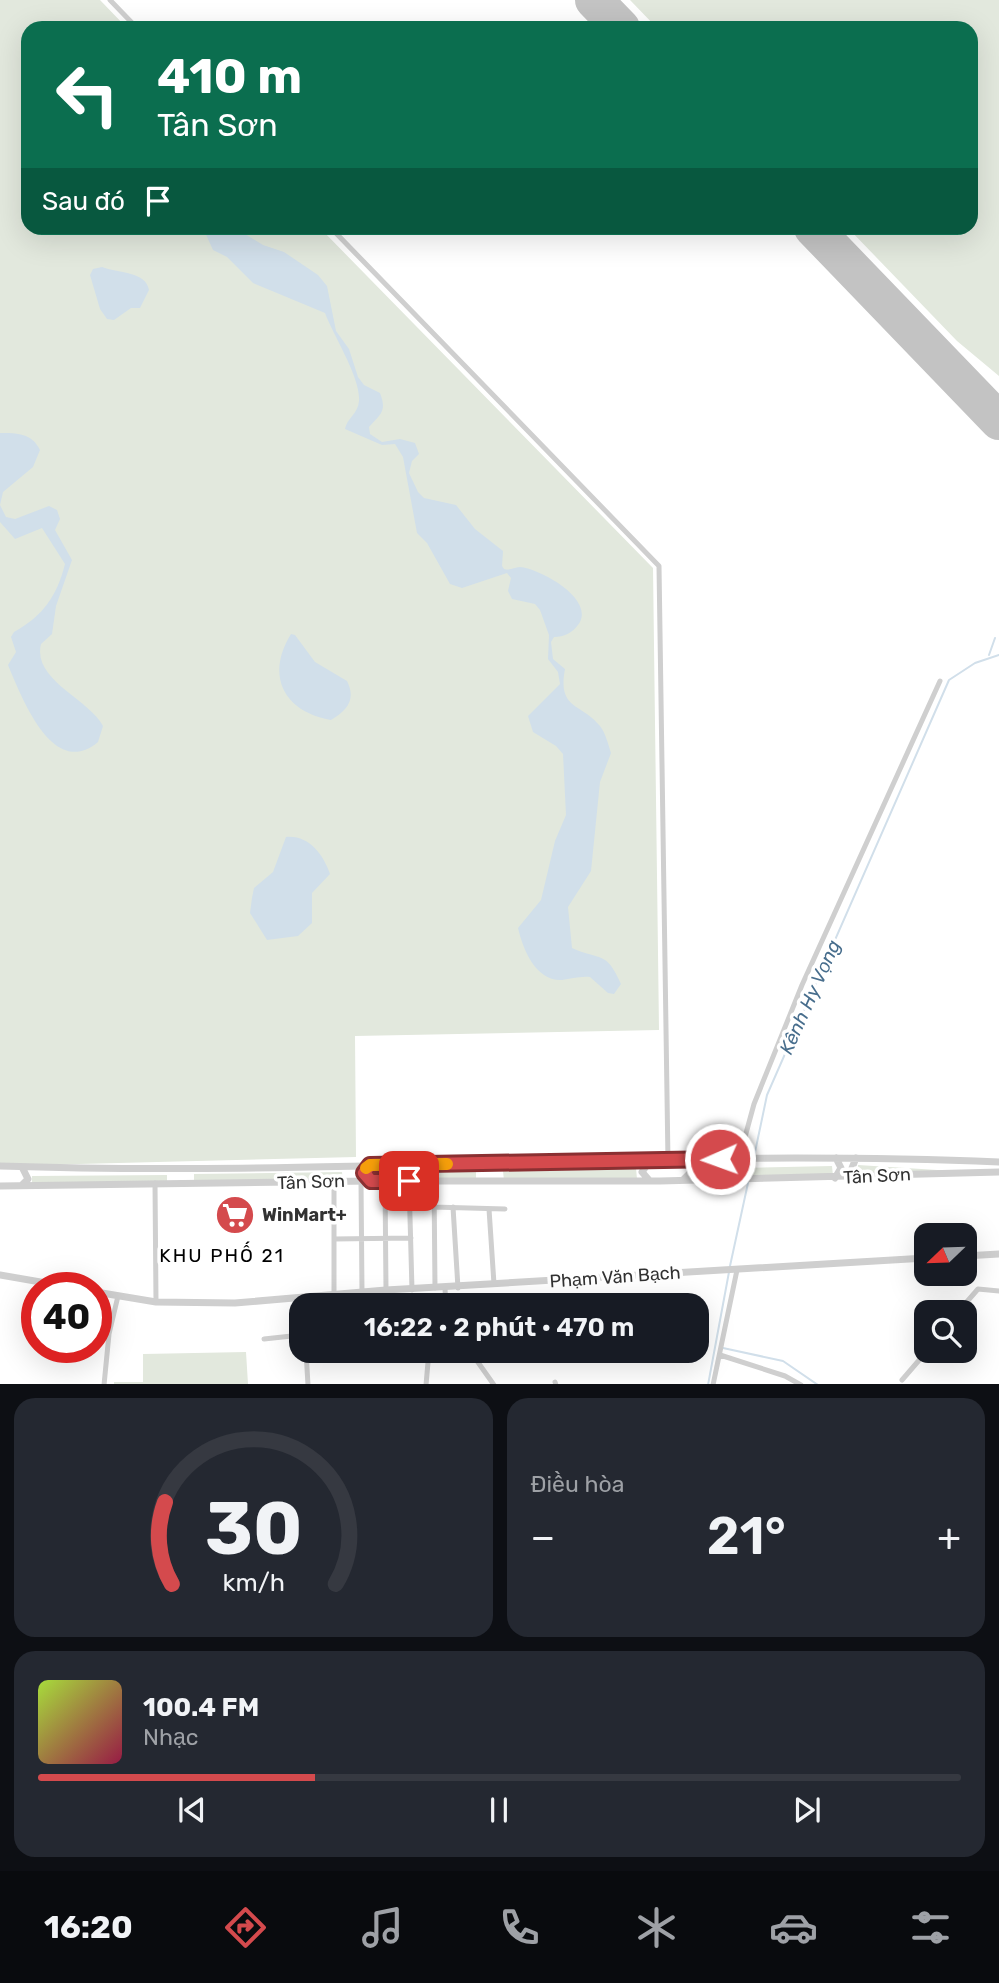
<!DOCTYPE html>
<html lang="vi">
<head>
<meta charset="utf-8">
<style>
  body { margin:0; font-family:Rubik,sans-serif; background:#242831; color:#f1f3f6; height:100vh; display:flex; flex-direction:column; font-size:26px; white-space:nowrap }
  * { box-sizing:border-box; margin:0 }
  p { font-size:23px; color:#9ea1a6 }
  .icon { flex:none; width:38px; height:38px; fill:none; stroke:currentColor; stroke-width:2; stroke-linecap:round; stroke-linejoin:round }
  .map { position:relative; height:1384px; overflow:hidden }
  .side { display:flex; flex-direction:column; gap:14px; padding:14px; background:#0d0f14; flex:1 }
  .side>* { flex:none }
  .guide { position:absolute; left:21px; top:21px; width:957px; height:214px; border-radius:21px; box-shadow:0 7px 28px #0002; background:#0b6e4f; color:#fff; overflow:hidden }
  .needle { width:46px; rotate:247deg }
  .tools { position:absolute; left:914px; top:1223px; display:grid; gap:14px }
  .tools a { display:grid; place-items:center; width:63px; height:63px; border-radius:14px; background:#171b24; box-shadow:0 7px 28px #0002; font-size:35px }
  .speed { position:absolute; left:21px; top:1272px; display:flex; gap:14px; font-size:35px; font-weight:700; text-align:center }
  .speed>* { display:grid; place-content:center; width:91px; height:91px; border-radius:50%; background:#171b24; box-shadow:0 7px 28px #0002; line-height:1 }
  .speed .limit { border:10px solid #d22; background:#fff; color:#111 }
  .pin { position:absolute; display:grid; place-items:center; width:60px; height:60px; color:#fff; margin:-30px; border-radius:14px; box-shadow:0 4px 10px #0006 }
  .me { position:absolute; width:77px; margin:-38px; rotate:268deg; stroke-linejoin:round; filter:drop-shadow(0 0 5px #0008) }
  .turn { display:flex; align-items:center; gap:24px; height:147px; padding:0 21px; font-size:32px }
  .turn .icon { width:91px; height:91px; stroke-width:2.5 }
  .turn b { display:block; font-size:49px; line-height:60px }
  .then { display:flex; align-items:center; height:66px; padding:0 21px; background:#0003; gap:14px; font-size:26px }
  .big { font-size:52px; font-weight:600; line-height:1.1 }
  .side .widget { flex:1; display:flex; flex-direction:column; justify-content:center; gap:10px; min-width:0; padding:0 24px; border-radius:21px; background:#242831 }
  .side .dial { align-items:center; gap:0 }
  .dial svg { height:182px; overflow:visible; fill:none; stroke:#363941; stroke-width:7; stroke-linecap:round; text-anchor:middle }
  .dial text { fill:#f1f3f6; stroke:none }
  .song { display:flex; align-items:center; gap:21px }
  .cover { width:84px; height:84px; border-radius:10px; background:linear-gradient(135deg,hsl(80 70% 55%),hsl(340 70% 35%)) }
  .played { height:7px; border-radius:4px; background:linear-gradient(90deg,#d44a4d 30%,#363941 30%) }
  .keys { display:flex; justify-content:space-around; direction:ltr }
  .heat { display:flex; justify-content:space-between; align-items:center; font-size:38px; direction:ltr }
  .side .tiles { flex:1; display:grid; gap:14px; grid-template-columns:1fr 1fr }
  .widget:last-child { grid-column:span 2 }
  .trip { position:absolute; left:289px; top:1293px; width:420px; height:70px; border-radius:21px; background:#171b24; box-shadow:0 7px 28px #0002; font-weight:600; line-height:70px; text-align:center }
  .tabs { display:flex; height:112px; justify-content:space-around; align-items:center; background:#090b0e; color:#9ea1a6 }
  .tabs .icon { width:49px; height:49px }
  .tabs .selected { color:#d44a4d }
  .tabs b { font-size:32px; color:#f1f3f6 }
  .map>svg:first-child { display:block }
</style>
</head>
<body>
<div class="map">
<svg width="999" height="1385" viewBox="0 0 999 1385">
  <rect width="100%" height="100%" fill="#fff"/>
  <path fill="#e2e8dd" d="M0 0H100L127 28H28V228H320L653 568 659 1030 355 1036 356 1157 0 1166Z
    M630 0H999V376L957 341 848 228H971V28H657Z
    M858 1165 953 1171 858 1176Z
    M832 1166 833 1176 695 1179V1169Z
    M636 1168 637 1179 504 1181 503 1171Z
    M476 1171V1180L369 1181V1172Z
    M342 1172 343 1182 194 1185V1174Z
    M167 1175V1185L32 1186V1176Z
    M246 1352 248 1384H114V1382H143V1354Z"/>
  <path fill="#d1dfea" d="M203 228H235L263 245 284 252 318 275 327 286 336 331 349 349 358 377 364 385 380 393C387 411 381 414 369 427L370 434 382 442 400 439 415 443 419 454 412 461 409 473 418 492 424 498 456 505 475 529 503 551 502 566 504 569C511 571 514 567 520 567 541 569 597 600 578 625 572 633 564 637 554 637L551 642 553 659 565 669C557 710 582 703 600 726 606 734 608 744 611 753L600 782 591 871 568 907 572 948C601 961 606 950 621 984L614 994 608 993 590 977C579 976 571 979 562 980 535 981 523 949 518 928L541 900 555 841 566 815 563 754 556 746 533 732 528 716 560 684 558 672 548 659 549 635 540 610 535 604 512 599 508 591 511 578 507 573 462 588 450 584 427 543 417 533 403 457 395 444 382 445 345 429C347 418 358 414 359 401 361 378 333 335 325 313L253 283 227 257 213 250Z
    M102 267C117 273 146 271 149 290L140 308H131L114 320 107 319 100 309 90 275 93 269Z
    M0 433C17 433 32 433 40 450L33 467 3 492 0 505 6 517 15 519 49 506 57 510 60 519 55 530 72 560 56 606 52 634 41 644C32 680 89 699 103 726L98 742C53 780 22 698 8 665L16 652 11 637 14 632C43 616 57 596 65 564L42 528 15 539 0 522Z
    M291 634 295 635 315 662 347 681C356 699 348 710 331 720 284 712 265 676 291 634Z
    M286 837C309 835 323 854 330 874L312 893V923L298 936 267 940 250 913 252 898 254 888 273 872Z"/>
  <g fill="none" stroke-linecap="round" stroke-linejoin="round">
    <path stroke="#d1dfea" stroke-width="2" d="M989 655 995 638
      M754 1157 767 1095 949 680 975 663 999 655
      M749 1177 752 1162
      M730 1266 748 1183
      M723 1348 783 1361 818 1385
      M708 1385 729 1272"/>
    <path stroke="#c3c3c3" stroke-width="16" d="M954 374 999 406"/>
    <path stroke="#c3c3c3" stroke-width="38" d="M594 0 621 28
      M813 228 999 421"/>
    <path stroke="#cfcfcf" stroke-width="5" d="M110 0 137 28
      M331 228 659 566 668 1161
      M739 1159 754 1104 802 985 940 681
      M361 1181 362 1292
      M385 1181 386 1290
      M409 1181 412 1290
      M434 1181 435 1288
      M334 1182V1293
      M155 1183 156 1302
      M433 1207 505 1209
      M453 1207 458 1288
      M489 1209 494 1284
      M334 1239 411 1238
      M445 1289 446 1306
      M958 1312 978 1289 999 1291
      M264 1339 301 1335
      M306 1351 308 1385
      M470 1351 494 1385
      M720 1355 785 1376 801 1385
      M902 1380 927 1351
      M555 1382 556 1385
      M104 1385 109 1334 118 1296
      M426 1385 429 1351
      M713 1385 737 1270"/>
    <path stroke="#cfcfcf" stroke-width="7" d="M856 1158 852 1168 858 1177
      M682 1160 691 1167V1172L684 1179
      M0 1166C333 1177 666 1148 999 1162
      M835 1178 841 1168 836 1158
      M649 1180 642 1172 650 1161
      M22 1185 28 1179 22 1167
      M0 1186 371 1181H660L999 1172
      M964 1256 999 1254
      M0 1275 75 1288
      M96 1292 156 1302 235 1303 386 1290 926 1258"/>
  </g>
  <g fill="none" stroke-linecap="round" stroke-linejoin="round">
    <g stroke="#8a3032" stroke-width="18">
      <path id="route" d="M409 1181H371L364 1173 370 1165 720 1159"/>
    </g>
    <use href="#route" stroke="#d44a4d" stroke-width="12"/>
    <path stroke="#f59e0b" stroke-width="12" d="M366 1168 370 1165 447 1164"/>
  </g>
  <defs>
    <g id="supermarket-disc" transform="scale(2.0125)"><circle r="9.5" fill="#d44a4d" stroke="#fff"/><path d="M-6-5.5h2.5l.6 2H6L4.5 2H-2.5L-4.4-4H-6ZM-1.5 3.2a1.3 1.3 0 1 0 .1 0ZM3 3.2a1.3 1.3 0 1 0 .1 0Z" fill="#fff"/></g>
  </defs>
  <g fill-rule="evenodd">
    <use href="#supermarket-disc" x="235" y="1215"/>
  </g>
  <g text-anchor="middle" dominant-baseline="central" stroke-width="7" stroke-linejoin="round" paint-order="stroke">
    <g font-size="18" fill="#323232" stroke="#fff">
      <text transform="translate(877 1176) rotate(-3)">Tân Sơn</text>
      <text transform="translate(311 1182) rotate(-2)">Tân Sơn</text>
      <text transform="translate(615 1277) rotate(-4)">Phạm Văn Bạch</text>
    </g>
    <g font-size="18" font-weight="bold" fill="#323232" stroke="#fff" text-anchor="start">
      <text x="262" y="1215">WinMart+</text>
    </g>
    <g font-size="19" font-style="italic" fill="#486e8d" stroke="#fff">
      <text transform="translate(810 997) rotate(-66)">Kênh Hy Vọng</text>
    </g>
    <g font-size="19" letter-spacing="2" fill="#000" stroke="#fff">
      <text x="222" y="1255">KHU PHỐ 21</text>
    </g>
  </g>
</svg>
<div class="tools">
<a><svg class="needle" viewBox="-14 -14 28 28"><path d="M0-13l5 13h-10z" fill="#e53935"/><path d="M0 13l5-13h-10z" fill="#9ea1a6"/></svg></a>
<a><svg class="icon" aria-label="search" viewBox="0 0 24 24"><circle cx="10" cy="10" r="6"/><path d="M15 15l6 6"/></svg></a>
</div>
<div class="speed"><div class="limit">40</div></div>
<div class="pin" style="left:409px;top:1181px;background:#d93025"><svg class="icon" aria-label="arrive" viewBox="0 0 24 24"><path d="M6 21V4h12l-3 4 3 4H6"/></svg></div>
<svg class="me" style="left:720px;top:1159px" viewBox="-20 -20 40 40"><circle r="17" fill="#d44a4d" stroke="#fff" stroke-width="3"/><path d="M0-11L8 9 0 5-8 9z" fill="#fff"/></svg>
<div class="trip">16:22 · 2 phút · 470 m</div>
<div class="guide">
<div class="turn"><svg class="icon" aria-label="left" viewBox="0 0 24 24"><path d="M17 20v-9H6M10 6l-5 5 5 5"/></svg><div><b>410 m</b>Tân Sơn</div></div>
<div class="then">Sau đó<svg class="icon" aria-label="arrive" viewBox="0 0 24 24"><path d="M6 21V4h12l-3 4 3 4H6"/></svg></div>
</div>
</div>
<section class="side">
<div class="tiles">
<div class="widget dial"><svg viewBox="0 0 100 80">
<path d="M14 69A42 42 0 1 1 86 69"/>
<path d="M14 69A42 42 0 0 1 11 33" stroke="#d44a4d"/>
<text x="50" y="56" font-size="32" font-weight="700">30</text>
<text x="50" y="72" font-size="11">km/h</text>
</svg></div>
<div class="widget"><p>Điều hòa</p>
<div class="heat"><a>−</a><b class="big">21°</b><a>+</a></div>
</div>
<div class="widget">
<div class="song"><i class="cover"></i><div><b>100.4 FM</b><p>Nhạc</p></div></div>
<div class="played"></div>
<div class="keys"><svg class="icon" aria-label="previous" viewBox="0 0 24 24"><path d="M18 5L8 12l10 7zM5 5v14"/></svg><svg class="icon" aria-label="pause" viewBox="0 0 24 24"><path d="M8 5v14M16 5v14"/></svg><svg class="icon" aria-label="next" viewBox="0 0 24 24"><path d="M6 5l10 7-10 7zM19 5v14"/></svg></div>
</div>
</div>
</section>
<nav class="tabs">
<b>16:20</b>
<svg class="icon selected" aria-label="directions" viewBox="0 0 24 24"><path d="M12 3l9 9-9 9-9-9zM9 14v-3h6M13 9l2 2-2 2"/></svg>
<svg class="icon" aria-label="music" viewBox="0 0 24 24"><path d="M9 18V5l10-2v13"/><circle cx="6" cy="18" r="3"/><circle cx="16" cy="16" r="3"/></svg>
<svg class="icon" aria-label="phone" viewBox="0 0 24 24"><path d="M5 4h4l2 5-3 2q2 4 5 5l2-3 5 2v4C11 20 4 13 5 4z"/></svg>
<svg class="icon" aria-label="climate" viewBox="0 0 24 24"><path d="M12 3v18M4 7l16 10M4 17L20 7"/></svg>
<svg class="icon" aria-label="car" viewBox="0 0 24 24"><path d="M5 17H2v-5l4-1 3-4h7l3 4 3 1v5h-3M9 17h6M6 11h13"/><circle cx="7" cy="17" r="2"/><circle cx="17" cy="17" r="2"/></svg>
<svg class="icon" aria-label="filters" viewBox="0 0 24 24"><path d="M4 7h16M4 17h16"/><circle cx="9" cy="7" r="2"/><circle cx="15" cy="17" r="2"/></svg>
</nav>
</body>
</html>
